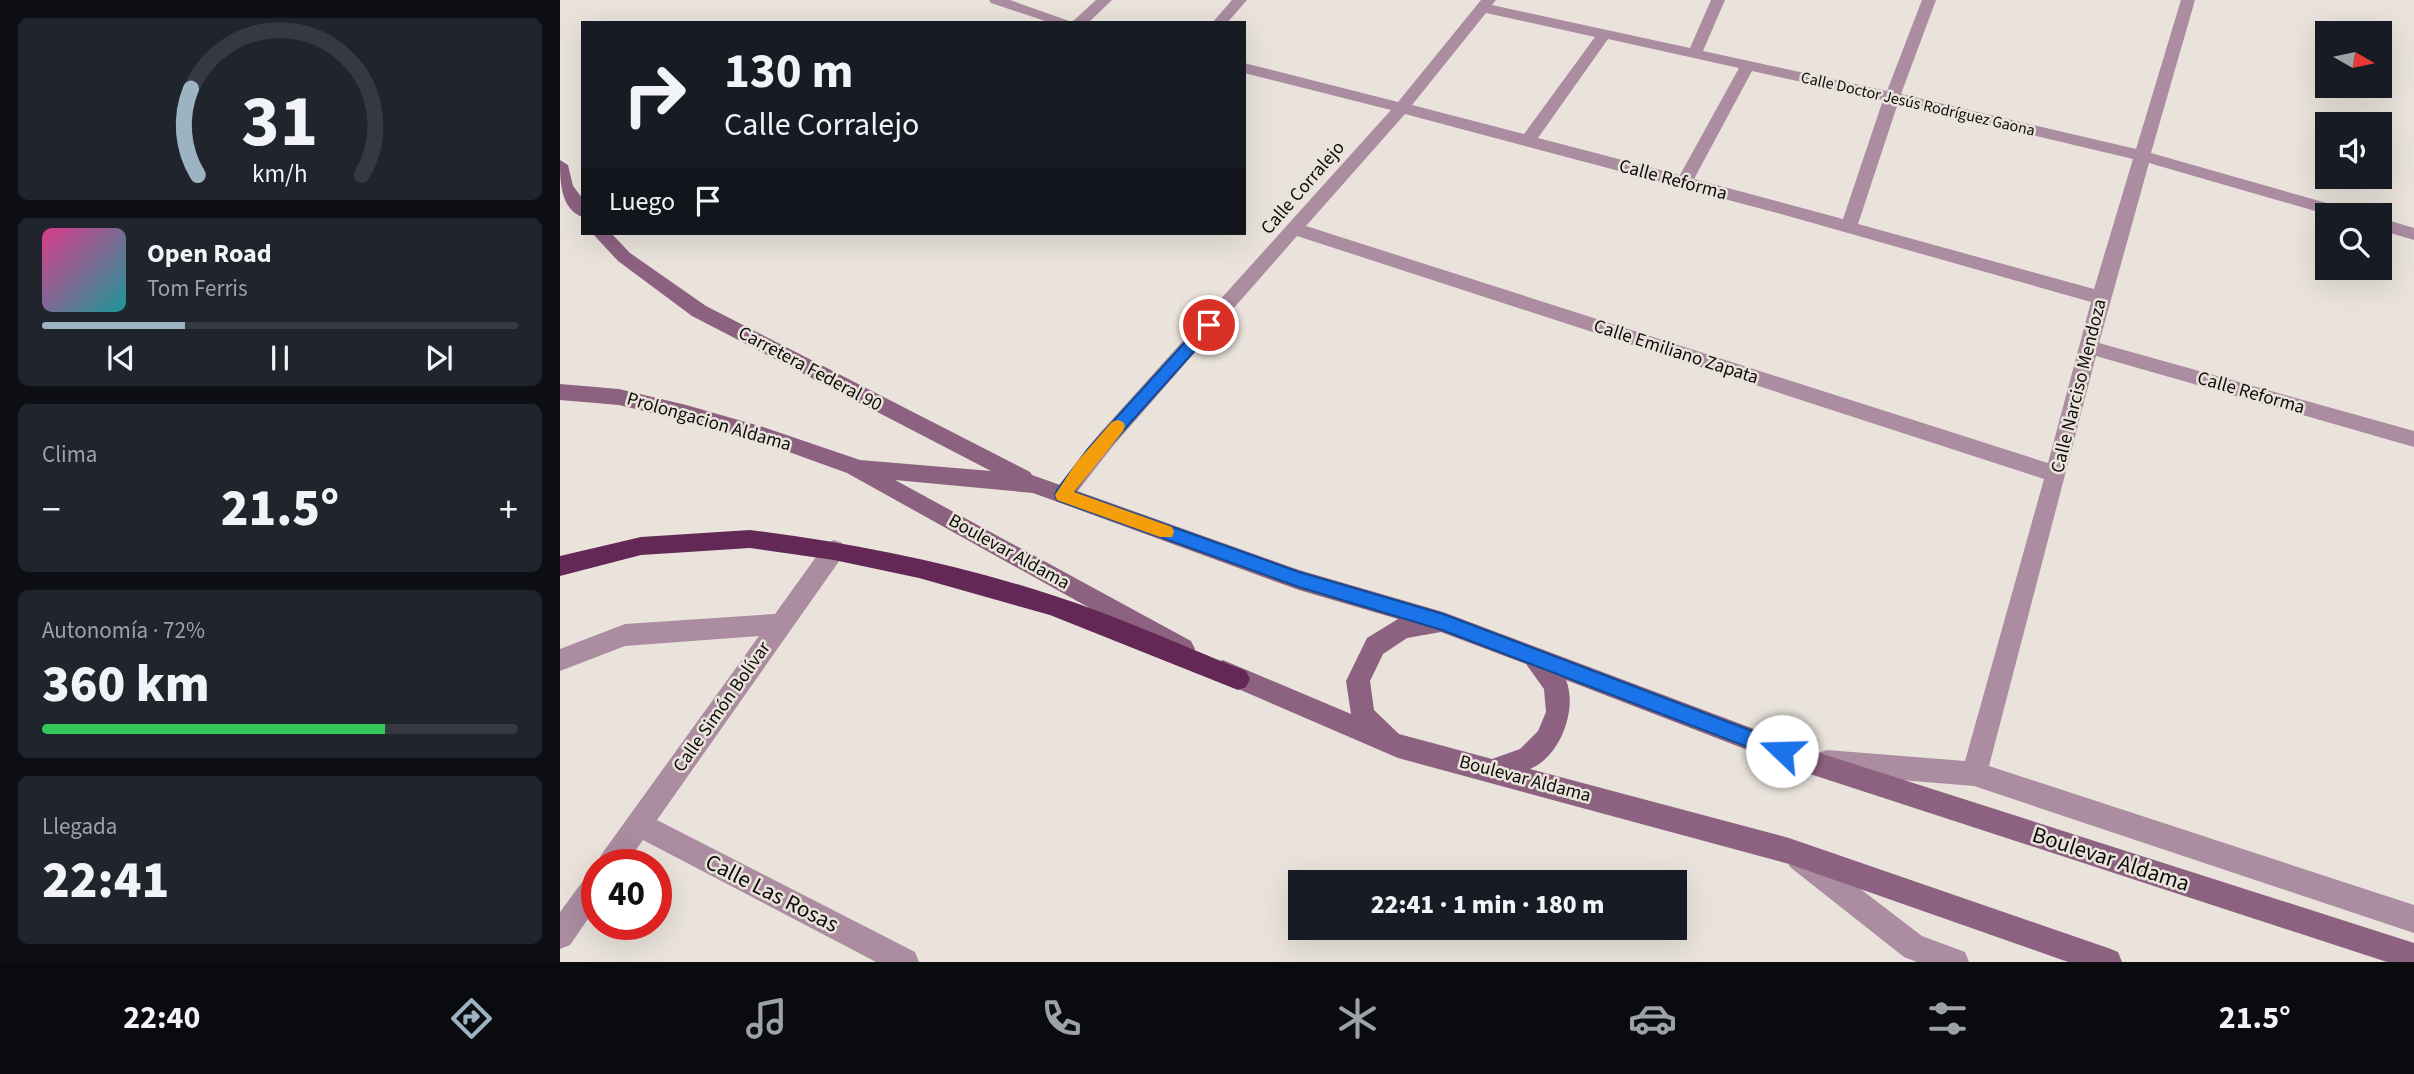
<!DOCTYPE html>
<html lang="es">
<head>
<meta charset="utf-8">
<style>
  body { margin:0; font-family:"Source Sans 3",sans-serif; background:#20242c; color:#f1f3f6; height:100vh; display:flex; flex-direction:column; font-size:26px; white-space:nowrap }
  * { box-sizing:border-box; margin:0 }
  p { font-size:23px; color:#9ea1a6 }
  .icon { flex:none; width:38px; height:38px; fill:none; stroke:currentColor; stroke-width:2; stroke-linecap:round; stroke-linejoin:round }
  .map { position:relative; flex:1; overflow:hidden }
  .panel { display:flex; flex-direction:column; gap:18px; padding:18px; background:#0d0f14; width:560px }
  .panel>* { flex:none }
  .banner { position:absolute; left:21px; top:21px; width:665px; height:214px; border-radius:0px; box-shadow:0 7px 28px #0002; background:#171b24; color:#f1f3f6; overflow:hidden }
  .needle { width:46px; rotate:99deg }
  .tools { position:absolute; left:1755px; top:21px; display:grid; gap:14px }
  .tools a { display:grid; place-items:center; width:77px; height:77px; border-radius:0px; background:#171b24; box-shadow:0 7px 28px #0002; font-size:35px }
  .speed { position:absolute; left:21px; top:849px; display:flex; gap:14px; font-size:35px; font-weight:700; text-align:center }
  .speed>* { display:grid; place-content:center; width:91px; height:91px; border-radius:50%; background:#171b24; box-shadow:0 7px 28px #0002; line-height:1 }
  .speed .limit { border:10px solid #d22; background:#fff; color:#111 }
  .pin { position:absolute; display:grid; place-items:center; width:60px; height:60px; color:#fff; margin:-30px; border:4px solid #fff; border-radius:50%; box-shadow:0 2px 7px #0007 }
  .me { position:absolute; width:77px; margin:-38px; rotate:291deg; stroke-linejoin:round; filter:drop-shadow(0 0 5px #0008) }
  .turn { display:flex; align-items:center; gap:24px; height:147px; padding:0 28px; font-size:32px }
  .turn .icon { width:91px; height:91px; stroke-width:2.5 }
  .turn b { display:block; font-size:49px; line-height:60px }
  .then { display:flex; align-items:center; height:66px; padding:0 28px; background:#0003; gap:14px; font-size:26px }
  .big { font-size:52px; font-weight:800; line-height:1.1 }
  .panel .tile { flex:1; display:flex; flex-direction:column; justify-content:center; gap:10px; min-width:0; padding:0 24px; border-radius:10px; background:#20242c }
  .panel .dial { align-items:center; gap:0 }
  .dial svg { height:182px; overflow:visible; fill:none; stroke:#363941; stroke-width:7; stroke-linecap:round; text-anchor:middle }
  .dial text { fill:#f1f3f6; stroke:none }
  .song { display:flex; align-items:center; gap:21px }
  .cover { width:84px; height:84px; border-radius:10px; background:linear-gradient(135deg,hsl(330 70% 55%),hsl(180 70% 35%)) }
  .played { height:7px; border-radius:4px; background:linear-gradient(90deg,#9cb3c2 30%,#363941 30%) }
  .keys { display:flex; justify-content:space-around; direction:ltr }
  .heat { display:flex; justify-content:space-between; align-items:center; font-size:38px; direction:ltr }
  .charge { height:10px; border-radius:5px; background:linear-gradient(90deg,#34c759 72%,#363941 0) }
  .trip { position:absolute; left:728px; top:870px; width:399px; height:70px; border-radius:0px; background:#171b24; box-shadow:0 7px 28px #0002; font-weight:800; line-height:70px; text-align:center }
  .menu { display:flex; height:112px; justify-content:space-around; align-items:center; background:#090b0e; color:#9ea1a6 }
  .menu .icon { width:49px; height:49px }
  .menu .active { color:#9cb3c2 }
  .menu b { font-size:32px; color:#f1f3f6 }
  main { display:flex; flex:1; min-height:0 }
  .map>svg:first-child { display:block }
</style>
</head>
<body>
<main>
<section class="panel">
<div class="tile dial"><svg viewBox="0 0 100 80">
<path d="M14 69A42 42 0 1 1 86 69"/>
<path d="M14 69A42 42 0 0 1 11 31" stroke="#9cb3c2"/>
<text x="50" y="56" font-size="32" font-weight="700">31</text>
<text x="50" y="72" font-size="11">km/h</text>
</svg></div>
<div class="tile">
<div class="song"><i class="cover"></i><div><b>Open Road</b><p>Tom Ferris</p></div></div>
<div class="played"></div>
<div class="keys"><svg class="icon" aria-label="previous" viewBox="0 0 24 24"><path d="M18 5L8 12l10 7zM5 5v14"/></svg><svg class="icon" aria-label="pause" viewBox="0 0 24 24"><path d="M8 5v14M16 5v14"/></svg><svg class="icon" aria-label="next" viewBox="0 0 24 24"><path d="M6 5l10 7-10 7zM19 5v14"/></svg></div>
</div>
<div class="tile"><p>Clima</p>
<div class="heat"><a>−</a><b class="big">21.5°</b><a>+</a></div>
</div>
<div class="tile"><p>Autonomía · 72%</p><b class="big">360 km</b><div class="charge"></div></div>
<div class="tile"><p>Llegada</p><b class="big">22:41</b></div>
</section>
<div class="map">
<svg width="1854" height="962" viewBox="0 0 1854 962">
  <rect width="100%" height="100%" fill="#e9e3db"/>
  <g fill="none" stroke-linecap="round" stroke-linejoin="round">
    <path fill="#ab8ca1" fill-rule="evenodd" d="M429 0H450L512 22 536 0H552L528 23H491L431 3Z
      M672 0H687L667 23H652Z
      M921 0H936L932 5 1130 48 1151 0H1165L1143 51 1327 91 1362 0H1376L1341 94 1576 149 1621 0H1635L1591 153 1795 211 1798 215H1769L1589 163 1539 343 1854 431V447L1536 356 1429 766 1854 905V933L1414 786 1267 774 1258 771 1255 762 1258 753 1267 750 1405 761 1484 479 737 236 553 446 510 501 503 504 496 501 492 495 496 489 539 434 831 110 684 73V63L838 102ZM926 13 1035 37 964 134 852 105ZM1048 39 1179 68 1120 175 978 138ZM1192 71 1323 100 1283 219 1134 179ZM1338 103 1573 159 1534 289 1298 224ZM845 114 1221 214 1531 302 1488 463 746 226Z
      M1820 218 1854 228V240L1820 230Z
      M274 540 282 543 285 550 282 557 97 820 355 952 359 962H316L83 840 66 864H37L41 855 199 636 65 646 0 671V649L65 624 215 614 266 543Z
      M1239 845 1248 849 1362 936 1405 952 1409 962H1357L1344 957 1230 867 1226 858 1230 849Z
      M37 870V906L10 945 0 949V912L28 874Z"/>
    <path fill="#8d6281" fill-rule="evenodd" d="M0 160 8 165 13 186 23 199V217C0 210 0 179 0 160Z
      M32 233H51L70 253 146 306 470 472 472 475 739 570 883 612 1247 749 1854 943V962H1827L1247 773 1006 680C1018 709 1000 757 970 769L1229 838 1548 948 1558 952 1562 962H1508L1229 864 838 758 655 679 651 671 655 663 663 660 791 714 786 681 807 638 838 619 739 590 473 493 335 480 631 641 635 649 631 657 623 660 287 473 201 442 126 421 59 405 0 400V384L59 389 126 405 203 427 300 460 431 471 132 316 58 261ZM881 632 966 664 984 689 986 712 978 731 960 749 932 759 839 734 814 710 810 681 823 654 847 638Z"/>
    <path fill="#642856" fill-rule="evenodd" d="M190 530C292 543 394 563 492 595 558 616 622 646 686 671L690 679 686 687 678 690 490 615 359 578 274 560 190 548 81 555 0 576V556L81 537Z"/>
  </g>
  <path fill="#1a73e8" stroke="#114b97" stroke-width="2" d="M649 319 656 325 654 329 539 458 514 492 739 572 883 614 1229 745 1231 751 1229 758 1222 760 882 630 739 587 497 500 495 495 497 490 528 449 644 321Z"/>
  <path fill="#f59e0b" d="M558 420 563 422 565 426 563 431 514 492 612 527 614 532 612 537H600L497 500 495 495 516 463 552 422Z"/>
  <g text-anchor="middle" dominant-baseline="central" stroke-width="5" stroke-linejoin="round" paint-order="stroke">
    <g font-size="16" fill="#0e0c09" stroke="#e9e3db">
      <text transform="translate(1358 104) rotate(13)">Calle Doctor Jesús Rodríguez Gaona</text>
    </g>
    <g font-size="19" fill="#0e0c09" stroke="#e9e3db">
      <text transform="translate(1113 180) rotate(15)">Calle Reforma</text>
      <text transform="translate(743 188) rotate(-49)">Calle Corralejo</text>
      <text transform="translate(1116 352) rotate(18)">Calle Emiliano Zapata</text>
      <text transform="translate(250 369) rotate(28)">Carretera Federal 90</text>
      <text transform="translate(1519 386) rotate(-76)">Calle Narciso Mendoza</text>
      <text transform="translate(1691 393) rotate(16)">Calle Reforma</text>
      <text transform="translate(149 422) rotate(16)">Prolongacion Aldama</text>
      <text transform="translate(449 552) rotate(29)">Boulevar Aldama</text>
      <text transform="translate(162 707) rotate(-55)">Calle Simón Bolívar</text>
      <text transform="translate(965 779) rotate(15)">Boulevar Aldama</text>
    </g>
    <g font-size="23" fill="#0e0c09" stroke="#e9e3db">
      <text transform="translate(1551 859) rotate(18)">Boulevar Aldama</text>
      <text transform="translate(212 893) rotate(27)">Calle Las Rosas</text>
    </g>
  </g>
</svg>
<div class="tools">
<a><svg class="needle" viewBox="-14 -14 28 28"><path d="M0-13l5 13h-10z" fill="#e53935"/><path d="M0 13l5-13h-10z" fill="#9ea1a6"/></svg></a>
<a><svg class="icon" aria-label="sound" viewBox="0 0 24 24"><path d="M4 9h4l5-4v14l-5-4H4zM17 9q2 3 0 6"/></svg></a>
<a><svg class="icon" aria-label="search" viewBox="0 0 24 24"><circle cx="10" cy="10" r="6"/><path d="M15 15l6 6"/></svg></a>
</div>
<div class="speed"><div class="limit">40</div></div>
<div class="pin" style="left:649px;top:325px;background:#d93025"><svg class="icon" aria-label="arrive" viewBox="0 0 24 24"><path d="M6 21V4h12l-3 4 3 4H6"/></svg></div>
<svg class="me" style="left:1222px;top:751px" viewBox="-20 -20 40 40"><circle r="19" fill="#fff"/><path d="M0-13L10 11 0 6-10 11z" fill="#1a73e8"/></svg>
<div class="trip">22:41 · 1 min · 180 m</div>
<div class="banner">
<div class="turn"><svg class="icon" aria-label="right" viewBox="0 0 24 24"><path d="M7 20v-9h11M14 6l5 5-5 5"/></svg><div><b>130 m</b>Calle Corralejo</div></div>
<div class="then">Luego<svg class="icon" aria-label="arrive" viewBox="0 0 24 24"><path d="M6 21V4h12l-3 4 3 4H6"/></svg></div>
</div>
</div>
</main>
<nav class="menu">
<b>22:40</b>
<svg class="icon active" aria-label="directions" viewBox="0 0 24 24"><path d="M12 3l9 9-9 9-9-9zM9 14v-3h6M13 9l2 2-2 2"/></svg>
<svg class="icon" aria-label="music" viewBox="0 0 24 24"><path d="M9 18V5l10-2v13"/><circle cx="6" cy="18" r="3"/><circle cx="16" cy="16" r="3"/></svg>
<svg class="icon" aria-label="phone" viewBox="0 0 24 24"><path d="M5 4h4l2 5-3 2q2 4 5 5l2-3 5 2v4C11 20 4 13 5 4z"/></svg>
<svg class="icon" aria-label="climate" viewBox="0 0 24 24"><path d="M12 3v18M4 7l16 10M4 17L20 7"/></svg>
<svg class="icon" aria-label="car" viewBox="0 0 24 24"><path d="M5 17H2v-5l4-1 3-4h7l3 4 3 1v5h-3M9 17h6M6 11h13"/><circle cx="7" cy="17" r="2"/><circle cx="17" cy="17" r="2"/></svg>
<svg class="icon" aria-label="filters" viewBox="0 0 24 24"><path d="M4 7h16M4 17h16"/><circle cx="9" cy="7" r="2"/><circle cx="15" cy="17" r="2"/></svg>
<b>21.5°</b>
</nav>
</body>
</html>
